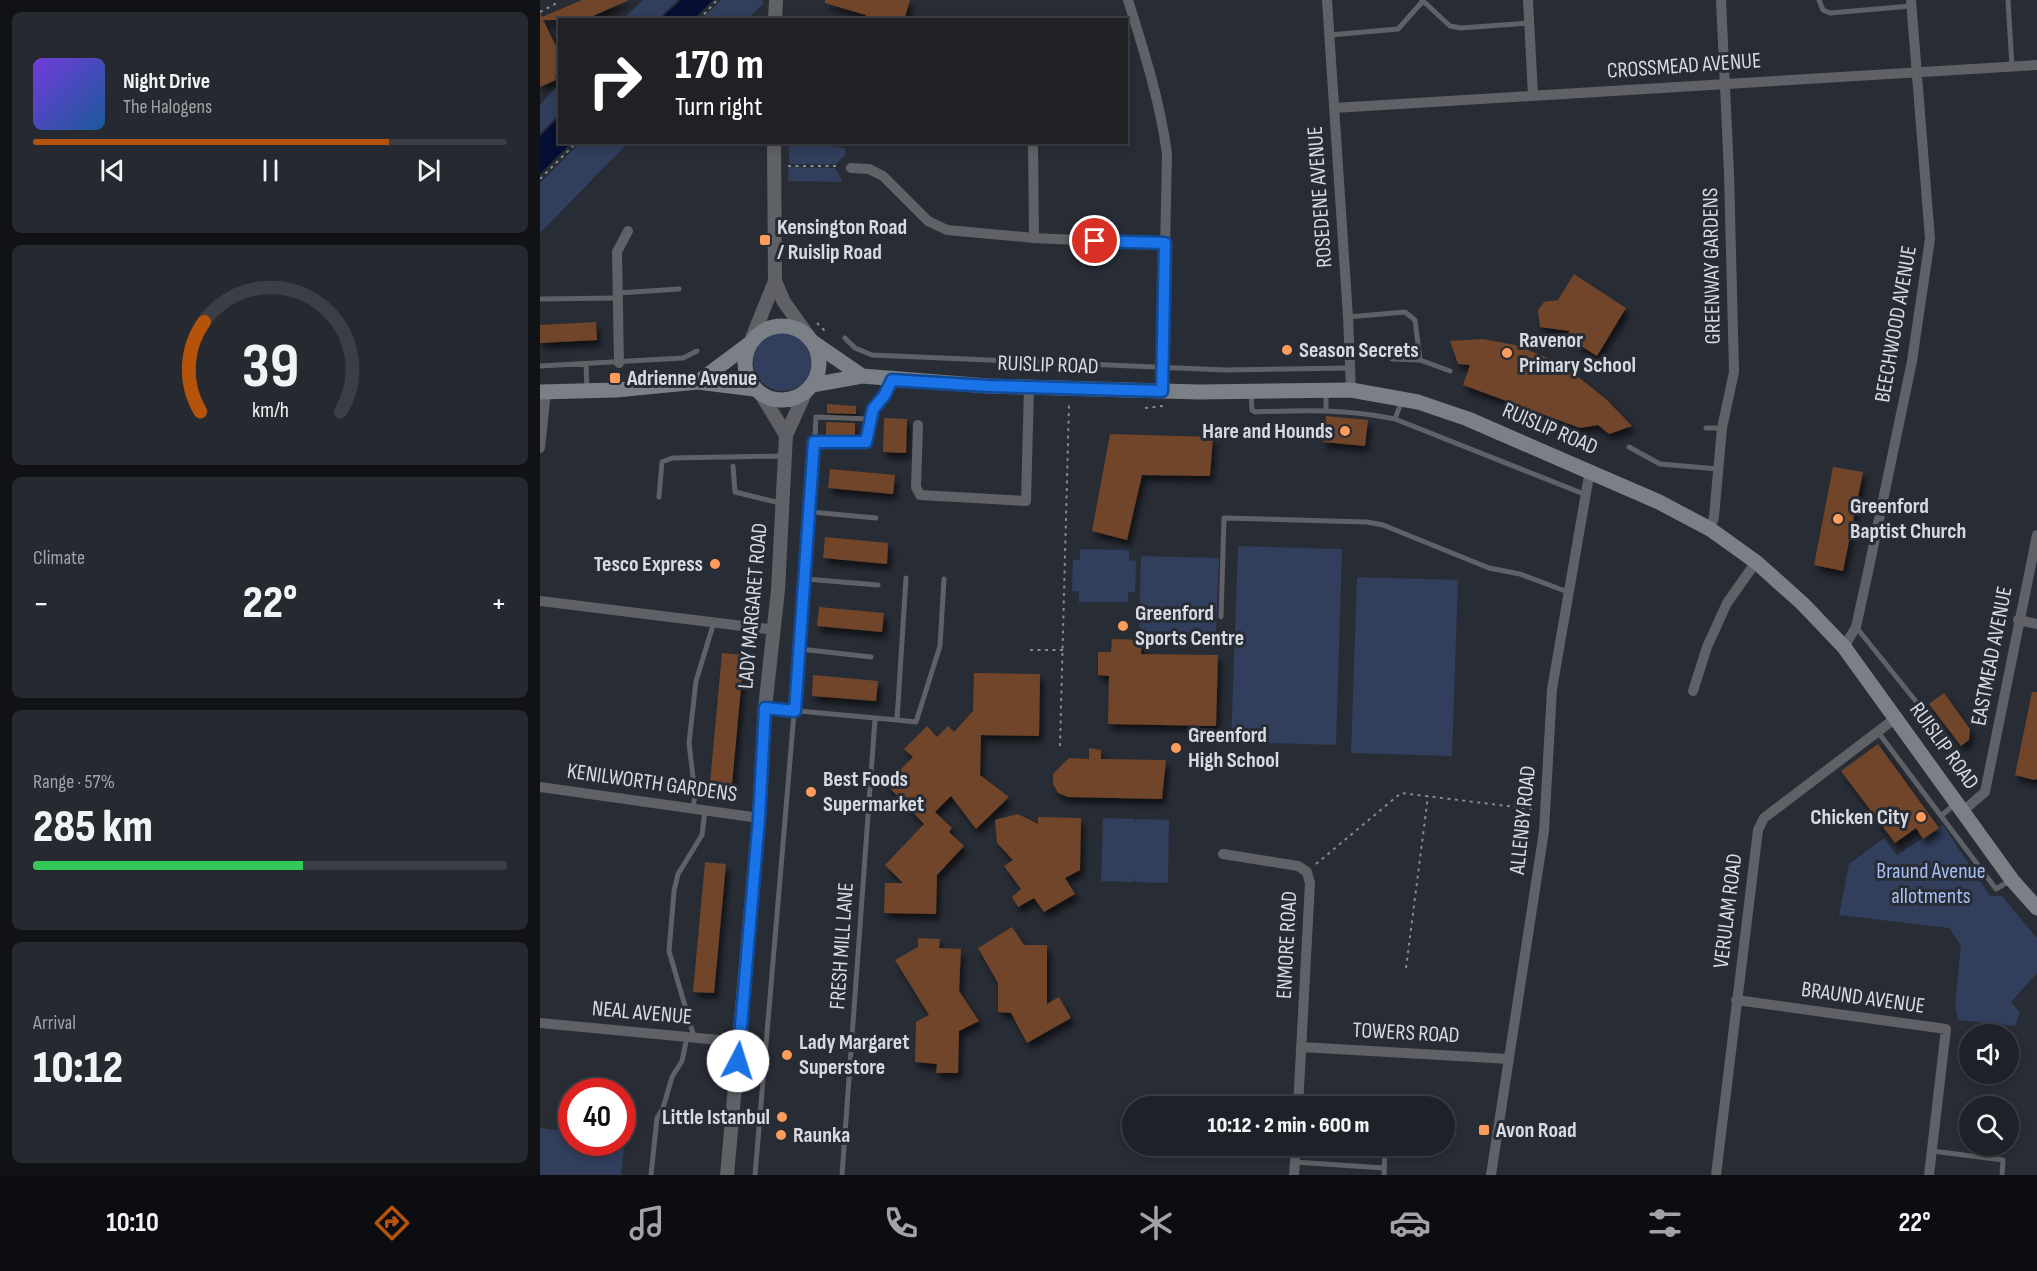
<!DOCTYPE html>
<html lang="en">
<head>
<meta charset="utf-8">
<style>
  body { margin:0; font-family:"Sofia Sans Condensed",sans-serif; background:#262930; color:#f1f3f6; height:100vh; display:flex; flex-direction:column; font-size:22px; white-space:nowrap }
  * { box-sizing:border-box; margin:0 }
  p { font-size:20px; color:#a1a3a8 }
  .icon { flex:none; width:33px; height:33px; fill:none; stroke:currentColor; stroke-width:2; stroke-linecap:round; stroke-linejoin:round }
  .map { position:relative; flex:1; overflow:hidden }
  .drawer { display:flex; flex-direction:column; gap:12px; padding:12px; background:#101216; width:540px }
  .drawer>* { flex:none }
  .banner { position:absolute; left:18px; top:18px; width:570px; height:126px; border-radius:0px; box-shadow:0 3px 9px #0003,0 0 0 2px #3c3e45; background:#202124; color:#fff; overflow:hidden }
  .controls { position:absolute; left:1419px; top:1024px; display:grid; gap:12px }
  .controls a { display:grid; place-items:center; width:60px; height:60px; border-radius:50%; background:#1e2128; box-shadow:0 3px 9px #0003,0 0 0 2px #3c3e45; font-size:30px }
  .speed { position:absolute; left:18px; top:1078px; display:flex; gap:12px; font-size:30px; font-weight:700; text-align:center }
  .speed>* { display:grid; place-content:center; width:78px; height:78px; border-radius:50%; background:#1e2128; box-shadow:0 3px 9px #0003,0 0 0 2px #3c3e45; line-height:1 }
  .speed .limit { border:9px solid #d22; background:#fff; color:#111 }
  .pin { position:absolute; display:grid; place-items:center; width:51px; height:51px; color:#fff; margin:-26px; border:3px solid #fff; border-radius:50%; box-shadow:0 2px 6px #0007 }
  .me { position:absolute; width:66px; margin:-33px; rotate:5deg; stroke-linejoin:round; filter:drop-shadow(0 0 4px #0008) }
  .turn { display:flex; align-items:center; gap:21px; height:126px; padding:0 18px; font-size:27px }
  .turn .icon { width:78px; height:78px; stroke-width:2.5 }
  .turn b { display:block; font-size:42px; line-height:51px }
  .big { font-size:45px; font-weight:800; line-height:1.1 }
  .drawer .widget { flex:1; display:flex; flex-direction:column; justify-content:center; gap:9px; min-width:0; padding:0 21px; border-radius:9px; background:#262930 }
  .drawer .dial { align-items:center; gap:0 }
  .dial svg { height:156px; overflow:visible; fill:none; stroke:#3c3e45; stroke-width:7; stroke-linecap:round; text-anchor:middle }
  .dial text { fill:#f1f3f6; stroke:none }
  .song { display:flex; align-items:center; gap:18px }
  .cover { width:72px; height:72px; border-radius:9px; background:linear-gradient(135deg,hsl(260 70% 55%),hsl(210 70% 35%)) }
  .played { height:6px; border-radius:3px; background:linear-gradient(90deg,#b45309 75%,#3c3e45 75%) }
  .keys { display:flex; justify-content:space-around; direction:ltr }
  .heat { display:flex; justify-content:space-between; align-items:center; font-size:33px; direction:ltr }
  .charge { height:9px; border-radius:4px; background:linear-gradient(90deg,#34c759 57%,#3c3e45 0) }
  .trip { position:absolute; left:582px; top:1096px; width:333px; height:60px; border-radius:30px; background:#1e2128; box-shadow:0 3px 9px #0003,0 0 0 2px #3c3e45; font-weight:800; line-height:60px; text-align:center }
  .tabs { display:flex; height:96px; justify-content:space-around; align-items:center; background:#0c0d10; color:#a1a3a8 }
  .tabs .icon { width:42px; height:42px }
  .tabs .current { color:#b45309 }
  .tabs b { font-size:27px; color:#f1f3f6 }
  main { display:flex; flex:1; min-height:0 }
  .map>svg:first-child { display:block }
</style>
</head>
<body>
<main>
<section class="drawer">
<div class="widget">
<div class="song"><i class="cover"></i><div><b>Night Drive</b><p>The Halogens</p></div></div>
<div class="played"></div>
<div class="keys"><svg class="icon" aria-label="previous" viewBox="0 0 24 24"><path d="M18 5L8 12l10 7zM5 5v14"/></svg><svg class="icon" aria-label="pause" viewBox="0 0 24 24"><path d="M8 5v14M16 5v14"/></svg><svg class="icon" aria-label="next" viewBox="0 0 24 24"><path d="M6 5l10 7-10 7zM19 5v14"/></svg></div>
</div>
<div class="widget dial"><svg viewBox="0 0 100 80">
<path d="M14 69A42 42 0 1 1 86 69"/>
<path d="M14 69A42 42 0 0 1 16 23" stroke="#b45309"/>
<text x="50" y="56" font-size="32" font-weight="700">39</text>
<text x="50" y="72" font-size="11">km/h</text>
</svg></div>
<div class="widget"><p>Climate</p>
<div class="heat"><a>−</a><b class="big">22°</b><a>+</a></div>
</div>
<div class="widget"><p>Range · 57%</p><b class="big">285 km</b><div class="charge"></div></div>
<div class="widget"><p>Arrival</p><b class="big">10:12</b></div>
</section>
<div class="map">
<svg width="1497" height="1175" viewBox="0 0 1497 1175">
  <defs>
    <filter id="shadow"><feDropShadow dx="3.5" dy="6" stdDeviation="3" flood-color="#0009"/></filter>
  </defs>
  <rect width="100%" height="100%" fill="#282c35"/>
  <path fill="#313e5c" d="M103 0H138L118 19H83Z
    M181 0H223V4L207 19H162Z
    M19 83V114L0 133V105Z
    M40 143H88L0 233V183Z
    M249 143H270L305 148V155L296 164H249Z
    M249 167 295 168 302 180V182L248 181Z
    M213 361a30 30 0 1 1 60 0a30 30 0 1 1-60 0Z
    M698 546 802 549 796 745 691 742Z
    M540 549 589 550V560L596 561 595 592H588V602H539V591H532L533 560H540Z
    M601 556 679 558 676 634 599 632Z
    M817 577 918 580 912 756 811 753Z
    M563 818 595 819V823L597 819 629 820 628 883 595 882V877L593 882 561 881Z
    M1403 825 1450 896H1462L1497 938V973L1471 1002 1480 1013 1475 1026 1418 1020 1415 1005 1421 945 1409 928 1299 915 1309 864 1344 838 1357 855Z
    M0 1128 31 1132 32 1143H82L85 1139 81 1175H0Z"/>
  <path fill="#040f33" d="M141 0H173L154 19H120Z
    M19 117 20 142 31 143 0 174V136Z"/>
  <path fill="#704529" filter="url(#shadow)" d="M42 0H89L44 20H3L20 54V74L15 76 16 80 0 87V12L2 17Z
    M285 0H370L364 20H325L326 15 285 3Z
    M1034 274 1086 308 1057 356 1025 336 1030 331 1000 327 998 310 1004 302 1018 300Z
    M56 322 57 340 0 343V325Z
    M943 339 975 345 1008 358 1036 375 1067 400 1092 426 1069 434 1058 425 1040 428 923 385 930 365 918 364 910 341Z
    M287 404 316 406V414L287 413Z
    M786 416 828 420 825 446 783 442Z
    M344 418 367 419 366 453 343 452Z
    M286 422 315 423V437L286 436Z
    M570 434 673 437 670 476 602 475 587 540 552 531Z
    M1293 467 1323 472 1303 571 1274 565Z
    M290 469 355 475 353 494 288 488Z
    M285 537 348 543 347 564 283 558Z
    M279 607 344 613 342 632 277 626Z
    M572 639 602 640 601 654 678 655 676 726 568 724 569 676 558 675V652H571Z
    M182 653 204 655 192 784 170 782Z
    M434 673 500 674 499 736 441 735 440 775 469 797 436 829 411 796 395 812 412 828 409 832 424 846 397 875 396 914 344 913 345 883H363L345 865 384 824 346 784 373 757 364 749 387 726 397 737 408 726 414 732 433 711Z
    M273 675 338 681 336 701 272 696Z
    M1492 692H1497V779L1494 780 1475 775Z
    M1404 693 1430 729 1429 740 1421 746 1389 704Z
    M1338 744 1399 828 1383 839 1376 828 1355 843 1301 771Z
    M549 748 561 750V759L626 760 622 799 528 797 518 793 513 784V774L529 758 549 759Z
    M478 814 498 824V817L541 818 540 870 525 878 535 894 504 912 494 898 478 907 472 897 481 889 464 866 473 860 457 843 455 820Z
    M165 862 186 864 174 993 153 992Z
    M472 927 484 945H507V1004L519 997 531 1018 487 1043 471 1013 458 1012V983L438 948Z
    M378 938 400 939 399 948 421 949 419 991 439 1021 419 1031 418 1073H396L397 1064 375 1062 376 1022 389 1015 355 960 378 947Z"/>
  <g fill="none" stroke-linecap="round" stroke-linejoin="round">
    <path stroke="#858990" stroke-width="2" stroke-dasharray="3 4.5" stroke-linecap="butt" d="M0 12 15 4 16 0
      M159 20 177 0
      M248 166H299
      M0 179 37 142
      M277 323 286 332
      M605 408 623 406
      M490 650H523
      M520 746 529 404
      M776 864 861 793 992 809
      M866 968 888 796"/>
    <path stroke="#5f6166" stroke-width="5" d="M882 0 910 26 921 28 989 23
      M1279 0 1283 10 1290 13 1371 6
      M1468 0 1472 67
      M790 35 858 29 882 2
      M78 293 139 289
      M0 299 78 298
      M808 317 865 312 875 320 880 360 910 371
      M305 338 315 348 332 355 685 370 809 368
      M852 359 880 360
      M46 364 47 390
      M0 366 143 358 157 351
      M711 392 712 410 715 412C763 410 808 409 855 419L862 400
      M786 410V392
      M855 419 1044 494
      M1166 428H1182
      M275 442H326L333 409 344 396 352 381
      M1089 447 1120 464 1178 469
      M193 466 195 492 240 503
      M119 497 122 462 132 458 244 456
      M271 512 336 518
      M266 579 338 585
      M681 617 684 518 827 522 843 525 949 568 980 574 1028 592
      M1316 627 1408 741
      M260 649 331 657
      M226 708 357 720 366 578
      M357 720 376 722 400 646 404 579
      M1338 732 1456 889 1471 880
      M153 808 155 794 149 743 156 681 174 622
      M1401 816 1416 803
      M154 1037 129 951 134 891 138 874 162 835 165 810
      M200 1042 225 1045
      M1392 1151 1463 1160 1462 1175
      M755 1162 844 1168
      M111 1175 117 1118 123 1108 132 1077 142 1061 147 1037
      M215 1175 271 512 276 417 331 419
      M302 1175 335 719
      M844 1175 845 1146"/>
    <path stroke="#5f6166" stroke-width="10" d="M588 0C604 51 620 101 627 154L622 391
      M787 0 808 317 811 390
      M988 0 993 95
      M794 108 1497 65
      M493 142 494 238
      M311 168 329 169 343 176 388 221 407 230 494 238 625 244
      M79 363 77 252 88 231
      M378 425 376 487 380 495 486 501 489 387
      M0 448 6 392
      M1170 529 1174 517 1182 428 1194 372 1189 173 1181 0
      M0 601 235 630
      M1478 620 1497 624
      M1304 647 1316 627 1328 572 1372 361 1390 239 1371 0
      M1153 691 1167 647 1187 603 1216 562
      M0 787 219 818
      M1423 811 1445 792 1497 535
      M683 854 758 866 767 872 770 883 758 1107
      M1196 1000 1406 1029 1389 1175
      M0 1023 200 1042
      M761 1047 969 1059
      M754 1175 756 1146
      M951 1175 1004 831 1012 689 1050 470
      M1176 1175 1218 830 1224 818 1357 717"/>
    <path stroke="#5f6166" stroke-width="14" d="M235 20 236 0
      M234 142 235 281 244 302 267 334
      M212 338 235 281
      M221 394 246 435
      M187 1175 219 818 225 708 238 590 246 435 266 391"/>
    <path stroke="#7b7f86" stroke-width="15" d="M205 363a37 37 0 1 1 74 0a37 37 0 1 1-74 0Z
      M274 343 322 376
      M158 382 209 344
      M272 385 322 376 448 386 659 392 811 390 878 402 928 419 1119 502 1170 529 1216 562 1262 603 1304 647 1472 880 1497 908
      M0 392 76 390 158 382 214 389"/>
  </g>
  <g fill="none" stroke-linecap="round" stroke-linejoin="round">
    <g stroke="#114b97" stroke-width="15">
      <path id="route" d="M198 1061 219 818 225 708 255 711 274 442H326L333 409 344 396 352 380 448 386 622 391 625 243 555 241"/>
    </g>
    <use href="#route" stroke="#1a73e8" stroke-width="10"/>
  </g>
  <g fill="#ff9b5b" stroke="#282c35" stroke-width="2">
    <rect x="219" y="234" width="12" height="12" rx="3"/>
    <circle cx="747" cy="350" r="6"/>
    <circle cx="967" cy="353" r="6"/>
    <rect x="69" y="372" width="12" height="12" rx="3"/>
    <circle cx="805" cy="431" r="6"/>
    <circle cx="1298" cy="519" r="6"/>
    <circle cx="175" cy="564" r="6"/>
    <circle cx="583" cy="626" r="6"/>
    <circle cx="636" cy="748" r="6"/>
    <circle cx="271" cy="792" r="6"/>
    <circle cx="1381" cy="817" r="6"/>
    <circle cx="247" cy="1055" r="6"/>
    <circle cx="242" cy="1117" r="6"/>
    <rect x="938" y="1124" width="12" height="12" rx="3"/>
    <circle cx="241" cy="1135" r="6"/>
  </g>
  <g text-anchor="middle" dominant-baseline="central" stroke-width="6" stroke-linejoin="round" paint-order="stroke">
    <g font-size="22" fill="#d7dae0" stroke="#282c35">
      <text transform="translate(1144 66) rotate(-4)">CROSSMEAD AVENUE</text>
      <text transform="translate(780 197) rotate(-94)">ROSEDENE AVENUE</text>
      <text transform="translate(1172 266) rotate(-91)">GREENWAY GARDENS</text>
      <text transform="translate(1356 324) rotate(-80)">BEECHWOOD AVENUE</text>
      <text transform="translate(508 365) rotate(2)">RUISLIP ROAD</text>
      <text transform="translate(1010 429) rotate(23)">RUISLIP ROAD</text>
      <text transform="translate(213 606) rotate(-85)">LADY MARGARET ROAD</text>
      <text transform="translate(1452 656) rotate(-79)">EASTMEAD AVENUE</text>
      <text transform="translate(1404 746) rotate(54)">RUISLIP ROAD</text>
      <text transform="translate(112 783) rotate(8)">KENILWORTH GARDENS</text>
      <text transform="translate(983 820) rotate(-84)">ALLENBY ROAD</text>
      <text transform="translate(1188 911) rotate(-83)">VERULAM ROAD</text>
      <text transform="translate(747 945) rotate(-87)">ENMORE ROAD</text>
      <text transform="translate(302 946) rotate(-86)">FRESH MILL LANE</text>
      <text transform="translate(1323 998) rotate(8)">BRAUND AVENUE</text>
      <text transform="translate(102 1013) rotate(5)">NEAL AVENUE</text>
      <text transform="translate(866 1033) rotate(3)">TOWERS ROAD</text>
    </g>
    <g font-size="22" font-weight="bold" fill="#d7dae0" stroke="#282c35" text-anchor="start">
      <text x="237" y="227">Kensington Road<tspan x="237" dy="25">/ Ruislip Road</tspan></text>
      <text x="979" y="340">Ravenor<tspan x="979" dy="25">Primary School</tspan></text>
      <text x="759" y="350">Season Secrets</text>
      <text x="87" y="378">Adrienne Avenue</text>
      <text x="793" y="431" text-anchor="end">Hare and Hounds</text>
      <text x="1310" y="506">Greenford<tspan x="1310" dy="25">Baptist Church</tspan></text>
      <text x="163" y="564" text-anchor="end">Tesco Express</text>
      <text x="595" y="613">Greenford<tspan x="595" dy="25">Sports Centre</tspan></text>
      <text x="648" y="735">Greenford<tspan x="648" dy="25">High School</tspan></text>
      <text x="283" y="779">Best Foods<tspan x="283" dy="25">Supermarket</tspan></text>
      <text x="1369" y="817" text-anchor="end">Chicken City</text>
      <text x="259" y="1042">Lady Margaret<tspan x="259" dy="25">Superstore</tspan></text>
      <text x="230" y="1117" text-anchor="end">Little Istanbul</text>
      <text x="956" y="1130">Avon Road</text>
      <text x="253" y="1135">Raunka</text>
    </g>
    <g font-size="22" fill="#a5bef4" stroke="#282c35">
      <text x="1391" y="871">Braund Avenue<tspan x="1391" dy="25">allotments</tspan></text>
    </g>
  </g>
</svg>
<div class="controls">
<a><svg class="icon" aria-label="sound" viewBox="0 0 24 24"><path d="M4 9h4l5-4v14l-5-4H4zM17 9q2 3 0 6"/></svg></a>
<a><svg class="icon" aria-label="search" viewBox="0 0 24 24"><circle cx="10" cy="10" r="6"/><path d="M15 15l6 6"/></svg></a>
</div>
<div class="speed"><div class="limit">40</div></div>
<div class="pin" style="left:555px;top:241px;background:#d93025"><svg class="icon" aria-label="arrive" viewBox="0 0 24 24"><path d="M6 21V4h12l-3 4 3 4H6"/></svg></div>
<svg class="me" style="left:198px;top:1061px" viewBox="-20 -20 40 40"><circle r="19" fill="#fff"/><path d="M0-13L10 11 0 6-10 11z" fill="#1a73e8"/></svg>
<div class="trip">10:12 · 2 min · 600 m</div>
<div class="banner">
<div class="turn"><svg class="icon" aria-label="right" viewBox="0 0 24 24"><path d="M7 20v-9h11M14 6l5 5-5 5"/></svg><div><b>170 m</b>Turn right</div></div>
</div>
</div>
</main>
<nav class="tabs">
<b>10:10</b>
<svg class="icon current" aria-label="directions" viewBox="0 0 24 24"><path d="M12 3l9 9-9 9-9-9zM9 14v-3h6M13 9l2 2-2 2"/></svg>
<svg class="icon" aria-label="music" viewBox="0 0 24 24"><path d="M9 18V5l10-2v13"/><circle cx="6" cy="18" r="3"/><circle cx="16" cy="16" r="3"/></svg>
<svg class="icon" aria-label="phone" viewBox="0 0 24 24"><path d="M5 4h4l2 5-3 2q2 4 5 5l2-3 5 2v4C11 20 4 13 5 4z"/></svg>
<svg class="icon" aria-label="climate" viewBox="0 0 24 24"><path d="M12 3v18M4 7l16 10M4 17L20 7"/></svg>
<svg class="icon" aria-label="car" viewBox="0 0 24 24"><path d="M5 17H2v-5l4-1 3-4h7l3 4 3 1v5h-3M9 17h6M6 11h13"/><circle cx="7" cy="17" r="2"/><circle cx="17" cy="17" r="2"/></svg>
<svg class="icon" aria-label="filters" viewBox="0 0 24 24"><path d="M4 7h16M4 17h16"/><circle cx="9" cy="7" r="2"/><circle cx="15" cy="17" r="2"/></svg>
<b>22°</b>
</nav>
</body>
</html>
